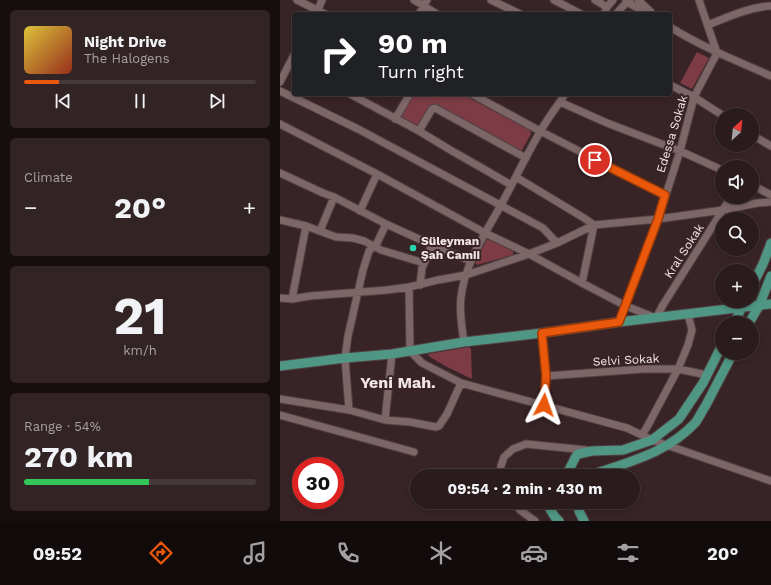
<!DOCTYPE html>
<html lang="en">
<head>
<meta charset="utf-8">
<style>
  body { margin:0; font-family:"Work Sans",sans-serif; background:#322425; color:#f1f3f6; height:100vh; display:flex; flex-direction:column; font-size:15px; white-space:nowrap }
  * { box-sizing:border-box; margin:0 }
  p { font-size:13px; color:#a5a1a3 }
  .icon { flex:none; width:22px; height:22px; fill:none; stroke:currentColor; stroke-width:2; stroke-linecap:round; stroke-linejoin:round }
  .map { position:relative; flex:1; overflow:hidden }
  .sheet { display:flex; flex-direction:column; gap:10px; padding:10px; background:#170f0f; width:280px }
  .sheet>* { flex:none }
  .hud { position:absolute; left:12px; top:12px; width:380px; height:84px; border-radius:4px; box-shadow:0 2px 6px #0003,0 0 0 1px #46393b; background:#202124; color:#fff; overflow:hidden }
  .needle { width:26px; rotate:27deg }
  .controls { position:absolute; left:435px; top:108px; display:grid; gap:8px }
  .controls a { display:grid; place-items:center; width:44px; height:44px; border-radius:50%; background:#2a1b1c; box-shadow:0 2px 6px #0003,0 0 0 1px #46393b; font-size:20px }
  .speed { position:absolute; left:12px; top:457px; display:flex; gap:8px; font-size:20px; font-weight:700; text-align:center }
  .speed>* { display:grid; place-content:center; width:52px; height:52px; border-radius:50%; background:#2a1b1c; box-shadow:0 2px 6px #0003,0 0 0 1px #46393b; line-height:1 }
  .speed .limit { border:6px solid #d22; background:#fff; color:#111 }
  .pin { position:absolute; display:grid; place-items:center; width:34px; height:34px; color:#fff; margin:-17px; border:2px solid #fff; border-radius:50%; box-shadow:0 1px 4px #0007 }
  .me { position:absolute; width:44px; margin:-22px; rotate:4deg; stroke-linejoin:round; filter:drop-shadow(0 0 3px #0008) }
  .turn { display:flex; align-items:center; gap:14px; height:84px; padding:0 20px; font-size:18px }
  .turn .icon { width:52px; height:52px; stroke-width:2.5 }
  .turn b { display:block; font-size:28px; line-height:34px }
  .big { font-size:30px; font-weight:700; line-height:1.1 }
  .sheet .card { flex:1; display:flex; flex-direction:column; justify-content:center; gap:6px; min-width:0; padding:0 14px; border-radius:6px; background:#322425 }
  .sheet .dial { align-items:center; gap:0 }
  .dial b { font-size:52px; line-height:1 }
  .song { display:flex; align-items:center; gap:12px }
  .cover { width:48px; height:48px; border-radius:6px; background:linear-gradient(135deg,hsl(50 70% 55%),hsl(10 70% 35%)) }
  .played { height:4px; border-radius:2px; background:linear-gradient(90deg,#ea580c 15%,#46393b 15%) }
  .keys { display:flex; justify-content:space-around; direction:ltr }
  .heat { display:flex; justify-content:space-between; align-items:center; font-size:22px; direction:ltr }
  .charge { height:6px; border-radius:3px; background:linear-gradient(90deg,#34c759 54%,#46393b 0) }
  .trip { position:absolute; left:130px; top:469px; width:230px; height:40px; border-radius:20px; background:#2a1b1c; box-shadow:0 2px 6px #0003,0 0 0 1px #46393b; font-weight:700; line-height:40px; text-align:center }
  .tabs { display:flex; height:64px; justify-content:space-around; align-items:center; background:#110b0b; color:#a5a1a3 }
  .tabs .icon { width:28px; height:28px }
  .tabs .current { color:#ea580c }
  .tabs b { font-size:18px; color:#f1f3f6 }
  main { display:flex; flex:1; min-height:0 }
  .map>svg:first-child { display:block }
</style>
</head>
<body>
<main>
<section class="sheet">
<div class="card">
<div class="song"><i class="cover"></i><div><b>Night Drive</b><p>The Halogens</p></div></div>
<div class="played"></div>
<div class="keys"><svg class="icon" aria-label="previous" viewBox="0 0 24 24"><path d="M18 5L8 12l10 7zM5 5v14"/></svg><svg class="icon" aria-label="pause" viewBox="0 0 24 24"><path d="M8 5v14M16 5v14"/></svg><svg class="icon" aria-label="next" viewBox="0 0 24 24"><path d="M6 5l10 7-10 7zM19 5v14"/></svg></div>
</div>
<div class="card"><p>Climate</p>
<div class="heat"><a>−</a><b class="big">20°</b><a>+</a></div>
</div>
<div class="card dial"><b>21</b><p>km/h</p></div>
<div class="card"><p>Range · 54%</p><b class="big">270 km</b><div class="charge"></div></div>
</section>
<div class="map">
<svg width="491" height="521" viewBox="0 0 491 521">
  <rect width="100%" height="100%" fill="#382426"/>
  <path fill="#7c3b45" d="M417 52 429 58 412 89 400 83Z
    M133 94H182L250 130 251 134 241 152 155 105 138 127 120 117Z
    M207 239 233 251V255L197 265 195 263Z
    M189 347 191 349 192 379 167 367 150 357 148 354Z"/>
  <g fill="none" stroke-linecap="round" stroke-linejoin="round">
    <g stroke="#524143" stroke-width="9">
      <path id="minor" d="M17 0 45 14
        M134 0 157 14
        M211 0 240 14
        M274 0 301 14
        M315 0 327 7
        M346 0 347 2 368 14
        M358 0 371 12
        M36 14 42 0
        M139 14 147 0
        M324 14 327 7 333 0
        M336 14 347 2 350 1
        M428 25C448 17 469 7 491 6
        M390 27C422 47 457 61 491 76
        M0 82 14 55
        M390 85 414 97 442 115
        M0 91 78 129 263 228 277 243
        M70 94 139 131 172 151 202 168 231 185
        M192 94 260 131 385 195
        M280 102 327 123 400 151 442 170
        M115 119 130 94
        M0 124 97 174 205 233 249 254 302 283 346 306 376 318 383 305 451 197
        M139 131 152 109 155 108 246 158
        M472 135 491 146
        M0 173 43 193 54 197 106 224 152 245 191 261
        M236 177 304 218 314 225 302 283
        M472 185 491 195
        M80 211 97 174
        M0 220 26 226 56 237 73 238 84 241 101 250 144 263
        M40 231 54 197
        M140 285 142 268 152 245
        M129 287 130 351 142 363 181 383 347 428 372 440 491 481
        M0 298 12 299 30 296 107 290 129 287 158 280 186 275 249 254 277 243 314 225 378 219 443 210 477 203 491 202
        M12 299 26 226
        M339 322 378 219 400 151 414 97 437 53 419 0
        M262 333 266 376 264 405
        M184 342C182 328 179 312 181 297 185 263 205 234 221 205 234 181 246 156 260 132 267 119 277 107 285 94
        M266 376 363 369H398L427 375
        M0 399 69 410 105 420 130 422 156 427 159 426 167 414 181 383
        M69 410 65 358 68 336 83 270 89 251 97 243 106 224
        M0 415 134 452
        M105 420 112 354
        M362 435 367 427 398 369 408 345 412 330 408 314
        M220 476 221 466 224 457 233 449 246 444 306 450
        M234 502 240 510 255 521"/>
    </g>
    <g stroke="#524143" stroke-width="11">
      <path id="major" d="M472 286 483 264 491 243
        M454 323 465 301
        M469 323 479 306 491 276
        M0 366 65 358 112 354 184 342 262 333 339 322 491 304
        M286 476 296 456 298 454 312 451 343 450 372 440 399 419 423 383 442 345
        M315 476 317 473C352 461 388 452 415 423 419 418 422 411 426 405 435 388 444 370 453 353
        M273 502 270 509 275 517 279 521
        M302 502 299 511 304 521"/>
    </g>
    <use href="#minor" stroke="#7d6668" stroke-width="7"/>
    <use href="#major" stroke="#4f9784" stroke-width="9"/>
  </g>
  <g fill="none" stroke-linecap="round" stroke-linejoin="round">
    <g stroke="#983908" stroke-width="10">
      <path id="route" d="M264 405 266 376 262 333 339 322 378 219 385 195 315 160"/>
    </g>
    <use href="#route" stroke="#ea580c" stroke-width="7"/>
  </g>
  <circle fill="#28d5ad" stroke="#382426" stroke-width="1.5" cx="133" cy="248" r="4"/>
  <g text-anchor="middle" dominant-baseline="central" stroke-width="4" stroke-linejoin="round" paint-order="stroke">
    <g font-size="12" fill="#f3e6e6" stroke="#382426">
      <text transform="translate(392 134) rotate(-73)">Edessa Sokak</text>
      <text transform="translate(404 251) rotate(-57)">Kral Sokak</text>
      <text transform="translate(346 360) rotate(-3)">Selvi Sokak</text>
    </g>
    <g font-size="12" font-weight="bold" fill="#f3e6e6" stroke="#382426" text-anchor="start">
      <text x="141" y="241">Süleyman<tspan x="141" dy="14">Şah Camii</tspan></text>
    </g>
    <g font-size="16" font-weight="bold" fill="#f3e6e6" stroke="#382426">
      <text x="118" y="382">Yeni Mah.</text>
    </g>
  </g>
</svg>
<div class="controls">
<a><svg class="needle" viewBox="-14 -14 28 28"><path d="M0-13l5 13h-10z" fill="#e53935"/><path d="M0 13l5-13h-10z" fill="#a5a1a3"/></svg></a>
<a><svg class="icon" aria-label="sound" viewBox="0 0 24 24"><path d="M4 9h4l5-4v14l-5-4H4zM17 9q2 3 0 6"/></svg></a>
<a><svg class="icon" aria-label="search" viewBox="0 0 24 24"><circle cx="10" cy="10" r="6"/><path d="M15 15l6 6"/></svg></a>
<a>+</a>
<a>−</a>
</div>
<div class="speed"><div class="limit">30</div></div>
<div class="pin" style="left:315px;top:160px;background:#d93025"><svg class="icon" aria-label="arrive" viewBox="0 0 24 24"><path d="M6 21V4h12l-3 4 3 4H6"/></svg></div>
<svg class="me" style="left:264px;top:405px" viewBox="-20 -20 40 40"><path d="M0-17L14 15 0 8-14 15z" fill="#ea580c" stroke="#fff" stroke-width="4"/></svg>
<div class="trip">09:54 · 2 min · 430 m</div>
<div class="hud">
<div class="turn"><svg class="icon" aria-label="right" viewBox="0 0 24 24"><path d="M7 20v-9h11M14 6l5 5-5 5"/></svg><div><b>90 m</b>Turn right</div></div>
</div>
</div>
</main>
<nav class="tabs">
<b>09:52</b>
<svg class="icon current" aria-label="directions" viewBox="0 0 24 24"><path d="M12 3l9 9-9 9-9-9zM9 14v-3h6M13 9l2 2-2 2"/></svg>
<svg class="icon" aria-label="music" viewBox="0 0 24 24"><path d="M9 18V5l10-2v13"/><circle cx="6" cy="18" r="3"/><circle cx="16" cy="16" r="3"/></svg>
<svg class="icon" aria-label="phone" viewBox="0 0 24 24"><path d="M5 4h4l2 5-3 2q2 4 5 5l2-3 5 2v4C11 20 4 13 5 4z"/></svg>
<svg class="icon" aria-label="climate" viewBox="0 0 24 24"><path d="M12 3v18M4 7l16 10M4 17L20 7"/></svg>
<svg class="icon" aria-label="car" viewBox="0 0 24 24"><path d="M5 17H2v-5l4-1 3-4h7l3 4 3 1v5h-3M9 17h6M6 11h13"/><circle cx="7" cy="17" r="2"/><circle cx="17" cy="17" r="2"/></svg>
<svg class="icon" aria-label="filters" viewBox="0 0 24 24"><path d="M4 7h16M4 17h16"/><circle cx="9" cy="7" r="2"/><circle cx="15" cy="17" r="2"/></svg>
<b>20°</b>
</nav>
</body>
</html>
